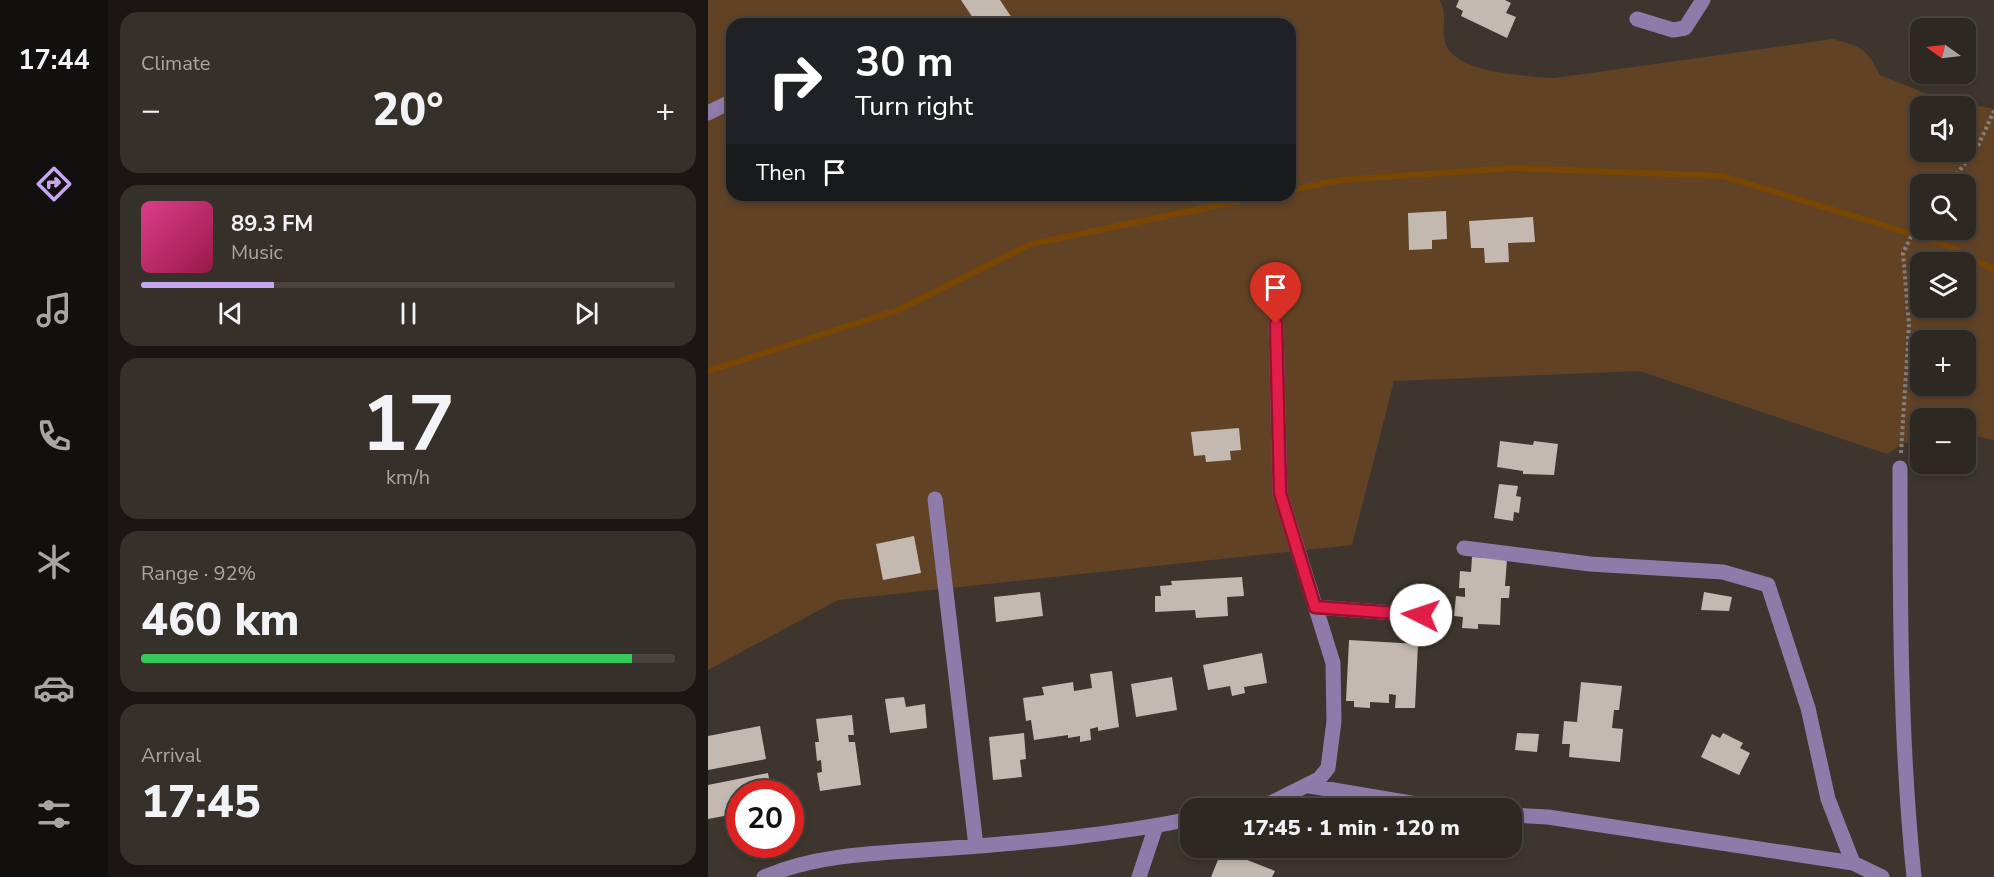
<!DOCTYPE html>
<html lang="en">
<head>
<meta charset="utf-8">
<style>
  body { margin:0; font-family:"Nunito Sans",sans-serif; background:#36302a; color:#f1f3f6; height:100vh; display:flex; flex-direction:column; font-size:22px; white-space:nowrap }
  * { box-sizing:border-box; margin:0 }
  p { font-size:20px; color:#a7a6a5 }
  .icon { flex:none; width:33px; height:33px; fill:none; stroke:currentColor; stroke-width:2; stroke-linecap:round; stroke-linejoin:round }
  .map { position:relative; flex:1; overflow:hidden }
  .drawer { display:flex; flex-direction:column; gap:12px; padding:12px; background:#191613; width:600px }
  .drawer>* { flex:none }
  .top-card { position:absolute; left:18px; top:18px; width:570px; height:183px; border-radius:18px; box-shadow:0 3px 9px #0003,0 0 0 2px #494440; background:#202124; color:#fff; overflow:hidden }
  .needle { width:39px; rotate:284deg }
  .fabs { position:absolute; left:1202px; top:18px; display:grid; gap:12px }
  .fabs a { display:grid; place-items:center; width:66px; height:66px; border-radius:12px; background:#2e2822; box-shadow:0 3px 9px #0003,0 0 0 2px #494440; font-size:30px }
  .speed { position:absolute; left:18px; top:780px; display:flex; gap:12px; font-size:30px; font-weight:700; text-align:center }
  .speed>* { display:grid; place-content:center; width:78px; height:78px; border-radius:50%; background:#2e2822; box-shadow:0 3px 9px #0003,0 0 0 2px #494440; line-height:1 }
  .speed .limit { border:9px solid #d22; background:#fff; color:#111 }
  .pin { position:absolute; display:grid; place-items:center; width:51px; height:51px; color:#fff; margin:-62px -26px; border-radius:50% 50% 50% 0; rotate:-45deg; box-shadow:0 0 6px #0007 }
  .pin .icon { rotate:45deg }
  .me { position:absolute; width:66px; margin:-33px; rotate:274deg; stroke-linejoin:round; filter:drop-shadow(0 0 4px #0008) }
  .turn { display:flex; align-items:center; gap:21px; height:126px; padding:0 30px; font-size:27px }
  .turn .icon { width:78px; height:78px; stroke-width:2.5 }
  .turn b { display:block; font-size:42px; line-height:51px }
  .then { display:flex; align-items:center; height:57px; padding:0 30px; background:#0003; gap:12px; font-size:22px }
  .big { font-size:45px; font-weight:800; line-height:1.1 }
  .drawer .widget { flex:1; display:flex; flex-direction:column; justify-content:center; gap:9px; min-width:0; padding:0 21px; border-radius:18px; background:#36302a }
  .drawer .dial { align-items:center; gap:0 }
  .dial b { font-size:78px; line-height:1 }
  .song { display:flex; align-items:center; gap:18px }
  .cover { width:72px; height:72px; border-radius:9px; background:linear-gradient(135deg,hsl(330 70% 55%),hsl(340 70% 35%)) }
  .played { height:6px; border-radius:3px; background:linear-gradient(90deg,#c6a6f0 25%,#494440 25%) }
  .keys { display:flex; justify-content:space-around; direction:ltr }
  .heat { display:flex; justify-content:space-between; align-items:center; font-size:33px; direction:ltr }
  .charge { height:9px; border-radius:4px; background:linear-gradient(90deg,#34c759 92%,#494440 0) }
  .trip { position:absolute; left:472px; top:798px; width:342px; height:60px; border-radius:18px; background:#2e2822; box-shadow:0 3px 9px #0003,0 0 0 2px #494440; font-weight:800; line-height:60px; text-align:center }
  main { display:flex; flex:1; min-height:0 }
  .dock { display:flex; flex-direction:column; width:108px; justify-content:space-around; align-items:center; background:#12100e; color:#a7a6a5 }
  .dock .icon { width:42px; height:42px }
  .dock .selected { color:#c6a6f0 }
  .dock b { font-size:27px; color:#f1f3f6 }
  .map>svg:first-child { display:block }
</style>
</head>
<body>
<main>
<nav class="dock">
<b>17:44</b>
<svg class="icon selected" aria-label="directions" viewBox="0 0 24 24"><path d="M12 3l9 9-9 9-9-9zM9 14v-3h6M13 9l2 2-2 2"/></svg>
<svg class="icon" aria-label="music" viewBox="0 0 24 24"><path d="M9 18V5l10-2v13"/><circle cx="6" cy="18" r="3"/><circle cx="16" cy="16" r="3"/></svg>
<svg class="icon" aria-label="phone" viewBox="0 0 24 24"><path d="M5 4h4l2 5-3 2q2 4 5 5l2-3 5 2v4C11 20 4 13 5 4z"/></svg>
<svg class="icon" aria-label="climate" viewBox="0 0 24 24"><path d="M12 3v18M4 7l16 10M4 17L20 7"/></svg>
<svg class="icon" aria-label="car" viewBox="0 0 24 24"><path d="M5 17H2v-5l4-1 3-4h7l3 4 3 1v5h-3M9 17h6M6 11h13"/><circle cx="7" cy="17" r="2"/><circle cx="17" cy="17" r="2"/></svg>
<svg class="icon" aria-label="filters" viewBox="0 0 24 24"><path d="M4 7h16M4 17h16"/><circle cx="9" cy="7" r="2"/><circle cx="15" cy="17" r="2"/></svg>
</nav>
<section class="drawer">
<div class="widget"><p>Climate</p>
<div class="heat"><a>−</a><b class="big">20°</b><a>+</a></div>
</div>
<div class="widget">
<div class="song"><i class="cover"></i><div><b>89.3 FM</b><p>Music</p></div></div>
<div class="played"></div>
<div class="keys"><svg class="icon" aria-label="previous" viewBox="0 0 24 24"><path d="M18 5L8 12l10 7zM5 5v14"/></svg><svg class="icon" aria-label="pause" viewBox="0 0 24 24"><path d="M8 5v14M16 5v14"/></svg><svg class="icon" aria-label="next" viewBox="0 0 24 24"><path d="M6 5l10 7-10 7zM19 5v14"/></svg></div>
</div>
<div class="widget dial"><b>17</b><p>km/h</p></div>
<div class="widget"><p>Range · 92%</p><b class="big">460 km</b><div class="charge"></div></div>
<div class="widget"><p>Arrival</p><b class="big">17:45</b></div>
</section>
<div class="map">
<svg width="1286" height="877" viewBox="0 0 1286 877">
  <rect width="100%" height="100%" fill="#3e362e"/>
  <path fill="#614225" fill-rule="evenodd" d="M0 0H731C741 13 732 31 738 45 750 74 821 76 847 78L1125 39C1154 47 1158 48 1172 75L1227 97 1286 109V440L1257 434V418H1212V439L1194 444 1179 454 932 371 686 381 644 545 130 600 0 670ZM24 24H582V195H24ZM1212 106H1257V152H1212ZM1212 184H1257V230H1212ZM1212 262H1257V308H1212ZM1212 340H1257V386H1212Z"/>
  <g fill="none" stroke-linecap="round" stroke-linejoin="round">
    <path stroke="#7a4603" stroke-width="6" d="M582 190 633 180 805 168 1015 176 1236 244 1286 270
      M0 371 190 310 323 244 560 195"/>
  </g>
  <path fill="#c4b9b0" d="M253 0H292L308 24H269Z
    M751 0H797L803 3 798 13 808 17 799 38 753 16 755 11 748 7Z
    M738 211 739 239 724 240V249L701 250 700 213Z
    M825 217 827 242 800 243 801 262 777 263 776 248H763L761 221Z
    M531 428 533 450 522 451 523 460 498 462 497 455 486 456 483 432Z
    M792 441 825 445 826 441 850 444 846 475 815 474V471L789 467Z
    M791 484 810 486 808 496 813 497 811 513 806 512 805 521 786 518Z
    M206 536 213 573 175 580 168 544Z
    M764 557 799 559 797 586H802L801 598H793L792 625 770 624V629L754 628 755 617 746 616 748 596 757 597V588H751L752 571 763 572Z
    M534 577 536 596 519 597 520 616 488 618 487 610 447 612V596H453L452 586 464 585 463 581Z
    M332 592 335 616 288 622 286 597Z
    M996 592 1024 597 1021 611 993 610Z
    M641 640 710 644 707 708H687L688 695 681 694V703L662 702V708L646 707V701H638Z
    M554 653 559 683 536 687 537 693 524 696 522 686 500 690 495 665Z
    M404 671 411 727 390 731V727L382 729 383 740 372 742V736L360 738V735L326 740 323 720 318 721 315 698 336 695 334 687 365 682 366 691 384 688 382 674Z
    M464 677 469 710 428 717 423 684Z
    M873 682 914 686 911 710H906L904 728 915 729 912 762 861 757 862 744H854L856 721 869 722Z
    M196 697 198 707 217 704 219 728 182 733 177 699Z
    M144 715 146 735H140L141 742H147L153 785 112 791 109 773 114 772 113 760 109 761 107 742H111L108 719Z
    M52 726 58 759 0 770V736Z
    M316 733 318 759 312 760 314 777 285 780 281 737Z
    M809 733 831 734 829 752 807 750Z
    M1015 733 1035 743 1032 748 1042 753 1031 775 993 757 1004 734 1012 738Z
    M60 773 64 794H32V813L0 819V785Z
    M514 850 567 871 564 877H503Z"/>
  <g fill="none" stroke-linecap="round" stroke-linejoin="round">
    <path stroke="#87807a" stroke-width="4" stroke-dasharray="3 3" stroke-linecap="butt" d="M1241 184 1269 148 1286 111
      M1193 453 1201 325 1195 253 1212 218"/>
    <path stroke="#8f7baa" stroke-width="15" d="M929 19 965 30 977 28 995 0
      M0 113 24 101
      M1192 468C1192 605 1192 741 1206 877
      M227 499 268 846
      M756 548 882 564 1015 572 1060 585 1100 708 1120 799 1145 863
      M607 607 713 615
      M602 786 732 808
      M534 808 563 803 611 779 620 768 626 721 625 663 572 493 568 324
      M804 815 840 817 1145 863 1174 877
      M56 877C113 852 182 853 244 848 325 842 403 835 483 819
      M431 877 448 826"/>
  </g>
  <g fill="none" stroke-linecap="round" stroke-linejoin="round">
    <g stroke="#92132f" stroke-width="15">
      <path id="route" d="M568 324 572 493 607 607 713 615"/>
    </g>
    <use href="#route" stroke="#e11d48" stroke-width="10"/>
  </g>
</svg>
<div class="fabs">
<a><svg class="needle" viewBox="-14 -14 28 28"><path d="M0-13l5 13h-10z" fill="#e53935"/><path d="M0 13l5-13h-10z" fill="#a7a6a5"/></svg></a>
<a><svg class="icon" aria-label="sound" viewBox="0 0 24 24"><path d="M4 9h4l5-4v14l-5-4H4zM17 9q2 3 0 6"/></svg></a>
<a><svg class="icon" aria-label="search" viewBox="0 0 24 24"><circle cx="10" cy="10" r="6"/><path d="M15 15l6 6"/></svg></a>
<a><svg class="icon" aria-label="layers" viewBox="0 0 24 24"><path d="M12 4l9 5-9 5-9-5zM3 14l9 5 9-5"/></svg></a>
<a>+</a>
<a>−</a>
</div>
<div class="speed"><div class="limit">20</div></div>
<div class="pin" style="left:568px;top:324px;background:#d93025"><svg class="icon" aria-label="arrive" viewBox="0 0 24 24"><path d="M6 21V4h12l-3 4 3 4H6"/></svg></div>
<svg class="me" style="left:713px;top:615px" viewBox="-20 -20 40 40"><circle r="19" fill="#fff"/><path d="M0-13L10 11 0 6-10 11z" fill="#e11d48"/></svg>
<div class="trip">17:45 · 1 min · 120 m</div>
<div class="top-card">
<div class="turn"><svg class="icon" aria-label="right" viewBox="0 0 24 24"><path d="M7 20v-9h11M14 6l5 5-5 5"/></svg><div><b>30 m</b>Turn right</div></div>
<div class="then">Then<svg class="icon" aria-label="arrive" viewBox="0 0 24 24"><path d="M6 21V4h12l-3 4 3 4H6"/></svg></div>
</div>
</div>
</main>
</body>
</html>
